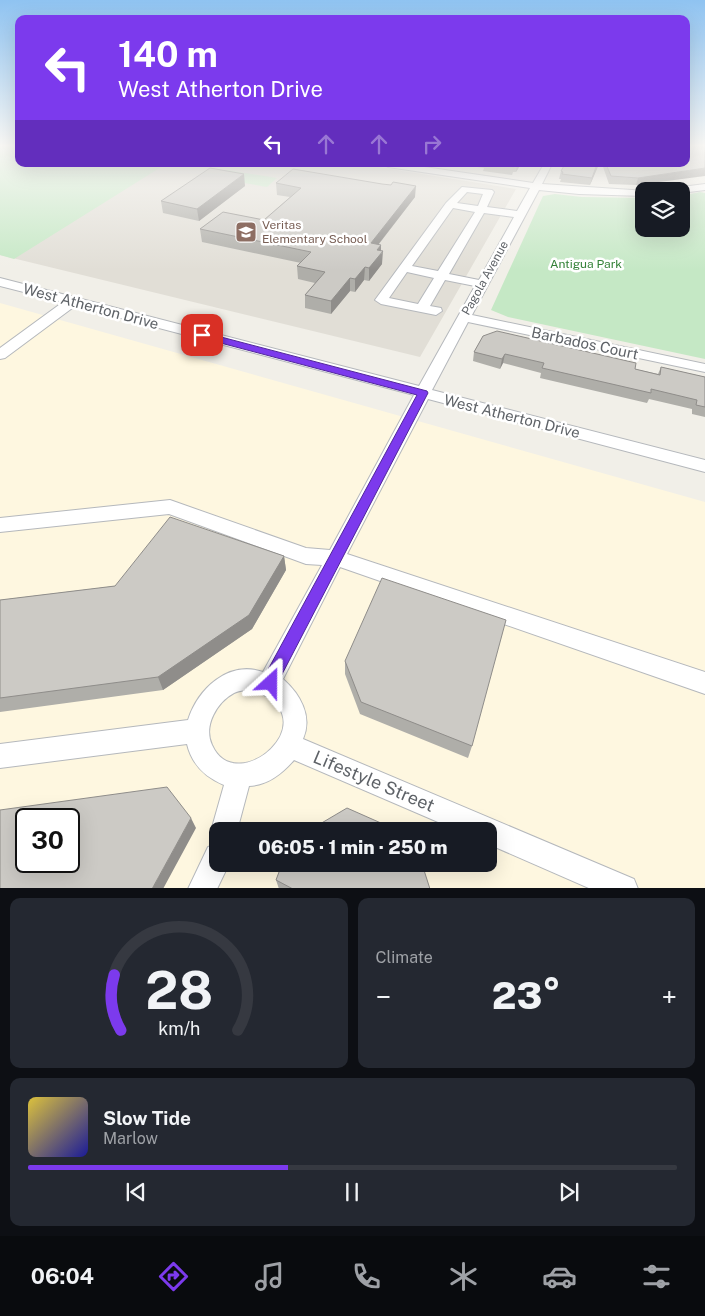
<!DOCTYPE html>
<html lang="en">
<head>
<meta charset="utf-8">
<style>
  body { margin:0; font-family:"Public Sans",sans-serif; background:#242831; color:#f1f3f6; height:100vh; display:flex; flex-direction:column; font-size:19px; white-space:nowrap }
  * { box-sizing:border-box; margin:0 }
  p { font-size:16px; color:#9ea1a6 }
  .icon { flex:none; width:28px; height:28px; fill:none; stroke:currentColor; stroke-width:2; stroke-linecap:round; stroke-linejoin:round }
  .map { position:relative; height:888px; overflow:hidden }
  .drawer { display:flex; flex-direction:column; gap:10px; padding:10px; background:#0d0f14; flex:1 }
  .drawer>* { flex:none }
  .top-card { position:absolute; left:15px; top:15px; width:675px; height:152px; border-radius:10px; box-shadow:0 5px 20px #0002; background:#7c3aed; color:#fff; overflow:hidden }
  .fabs { position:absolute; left:635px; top:182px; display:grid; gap:10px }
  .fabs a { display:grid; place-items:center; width:55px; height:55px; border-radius:10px; background:#171b24; box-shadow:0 5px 20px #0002; font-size:25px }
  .speed { position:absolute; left:15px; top:808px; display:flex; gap:10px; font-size:25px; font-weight:700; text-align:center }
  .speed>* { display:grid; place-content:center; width:65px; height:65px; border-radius:50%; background:#171b24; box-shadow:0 5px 20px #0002; line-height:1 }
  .speed .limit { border:2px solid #111; border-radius:8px; background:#fff; color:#111 }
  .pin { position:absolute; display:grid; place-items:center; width:42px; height:42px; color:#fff; margin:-21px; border-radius:10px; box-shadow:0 2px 8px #0006 }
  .me { position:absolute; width:55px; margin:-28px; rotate:24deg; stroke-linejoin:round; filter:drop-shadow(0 0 4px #0008) }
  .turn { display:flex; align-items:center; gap:18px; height:105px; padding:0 20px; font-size:22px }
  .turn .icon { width:65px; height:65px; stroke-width:2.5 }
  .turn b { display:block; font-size:35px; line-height:42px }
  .lanes { display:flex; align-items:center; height:48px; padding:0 20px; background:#0003; justify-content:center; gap:25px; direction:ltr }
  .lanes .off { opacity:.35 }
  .big { font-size:38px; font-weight:800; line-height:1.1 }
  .drawer .card { flex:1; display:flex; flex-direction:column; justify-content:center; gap:8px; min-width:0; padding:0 18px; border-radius:10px; background:#242831 }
  .drawer .dial { align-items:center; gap:0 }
  .dial svg { height:130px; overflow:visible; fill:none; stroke:#363941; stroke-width:7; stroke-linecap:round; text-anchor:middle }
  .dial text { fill:#f1f3f6; stroke:none }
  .song { display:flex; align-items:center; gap:15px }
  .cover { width:60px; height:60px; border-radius:8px; background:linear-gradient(135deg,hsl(50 70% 55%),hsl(240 70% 35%)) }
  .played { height:5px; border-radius:2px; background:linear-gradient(90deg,#7c3aed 40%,#363941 40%) }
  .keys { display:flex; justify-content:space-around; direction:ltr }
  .heat { display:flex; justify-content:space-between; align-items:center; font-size:28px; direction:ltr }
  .drawer .tiles { flex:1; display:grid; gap:10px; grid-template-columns:1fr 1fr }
  .card:last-child { grid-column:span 2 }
  .trip { position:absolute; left:209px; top:822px; width:288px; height:50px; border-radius:10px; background:#171b24; box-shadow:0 5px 20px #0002; font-weight:800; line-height:50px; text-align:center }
  .tabs { display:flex; height:80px; justify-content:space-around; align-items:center; background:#090b0e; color:#9ea1a6 }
  .tabs .icon { width:35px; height:35px }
  .tabs .current { color:#7c3aed }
  .tabs b { font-size:22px; color:#f1f3f6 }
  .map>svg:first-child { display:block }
</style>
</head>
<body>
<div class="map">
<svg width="705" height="889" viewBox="0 0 705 889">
  <rect width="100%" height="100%" fill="#f1efe8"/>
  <path fill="#fef7e0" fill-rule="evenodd" d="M0 303 705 502V888H0ZM26 819H69V861H26ZM218 831H488V864H218Z"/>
  <path fill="#e1ded6" d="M0 146H19V164H359L516 189 420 357 0 255Z"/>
  <path fill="#c5e8c5" d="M0 146H19V164H166L14 259 0 255Z
    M227 170 277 178 267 187 216 178Z
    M700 192 705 193V359L508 317 491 310 543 196 555 194 582 197 644 198V229H681V196Z"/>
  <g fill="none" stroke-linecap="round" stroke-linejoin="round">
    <g stroke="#b5b8bc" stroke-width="2">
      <path id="minor" d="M384 164H404L533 183 544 164H552L542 184 647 191H644V196L579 194 539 190 472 315 705 364V372L468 322 432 390 705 460V472L428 399 347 554 705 672V694L340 567 283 679C300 694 313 716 303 739L634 879 638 889H591L488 844V831H459L294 760C282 774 268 785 249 786L237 831H218V841L215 840 211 831 224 785C205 777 192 765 187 744L0 768V744L188 720C198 689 228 660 263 672L322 565 306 564 169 514 0 532V518L170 500 306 548 330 550 414 395 75 306 5 358 0 359V348L63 302 0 286V278L419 386 475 286 445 280 430 306 441 308 442 311 436 315 381 304 375 300 446 203 462 187 492 190 494 192 487 207 517 211 530 188 388 167ZM467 192 483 194 478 206 457 203ZM453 208 475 212 438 271 412 266ZM484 213 514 217 479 280 449 274ZM407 272 434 278 418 304 389 298ZM253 690C332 718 236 800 212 745 203 726 217 702 234 693 240 690 247 690 253 690Z
        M705 184V190L681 193V191H669L674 188Z
        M218 844V864H229L217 889H188L208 847Z"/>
    </g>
    <use href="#minor" fill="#fff" fill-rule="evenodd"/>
  </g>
  <path fill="#afaea9" d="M457 164H521L516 172H513L512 175 483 171 484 168Z
    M599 164 590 185 560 182 561 179H559L561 171Z
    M602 164H686L636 185 609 184Z
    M276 183 415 197 379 244 381 250 382 264 369 281 364 280 355 292 350 291 331 314 305 308V295L315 283 298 279 297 266 301 263 202 242 200 229 264 220 290 197 277 195Z
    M245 186 199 221 163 213 161 201Z
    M483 336 658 374 661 367 705 377V417L692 414V409L649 399 647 403 540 378 541 373 503 363 500 369 473 361 474 352Z
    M284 556 286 570 252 629 163 690 0 712V600L115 586Z
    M345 661 472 746 468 758 360 714 345 674Z
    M276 880 430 889H279Z"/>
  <path fill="#8f8d8a" d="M517 164H521L516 172 517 165Z
    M597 164H599L590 185 592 178Z
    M705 168V176L636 185 638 178Z
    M244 174 245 186 199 221 197 209Z
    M416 186 415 197 370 255 371 243Z
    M381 245V254L383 251 382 264 369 281V268L377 250Z
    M365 267 364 280 355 292V279Z
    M350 278V291L331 314V301Z
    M505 354 503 363 500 369 502 359Z
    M284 556 286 570 252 629 163 690 158 677Z
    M191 818 196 828 163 889H152Z"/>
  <path fill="#cccac5" stroke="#8f8d8a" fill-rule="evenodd" d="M686 146H705V168L638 178 611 176 606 164H686Z
    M485 164H517V165L515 164 514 167Z
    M565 164H597L592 178 562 174 563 172 561 171Z
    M210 168 244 174 197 209 161 201Z
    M293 169 382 184 391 185 393 182 416 186 371 243 381 245 377 250 383 251 369 268 365 267 355 279 350 278 331 301 305 295 325 272 297 266 311 252 200 229 223 212 264 220 301 188 276 183Z
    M497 331 636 363 635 369 660 375 661 367 705 377V407L696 405 697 400 651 389V393L542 368 544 363 505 354 502 359 474 352 483 336Z
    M170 517 284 556 249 615 158 677 0 698V600L115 586Z
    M382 578 506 620 472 746 361 702 345 661Z
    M167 787 191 818 152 889H0V810ZM26 819H69V861H26Z
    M347 808 399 831H308Z
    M282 864H422L430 889H293L276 880Z"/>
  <linearGradient id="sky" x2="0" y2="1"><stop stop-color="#8fc3f1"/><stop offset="0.54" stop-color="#f9f8f5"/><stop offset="1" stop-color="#f9f8f5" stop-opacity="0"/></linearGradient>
  <rect width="705" height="270" fill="url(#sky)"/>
  <path fill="#7c3aed" stroke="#51269a" d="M202 332 427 391 428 393 278 682 276 689 271 691 264 688 261 682 264 677 417 395 198 337 197 335Z"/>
  <defs>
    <g id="school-square" transform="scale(1.125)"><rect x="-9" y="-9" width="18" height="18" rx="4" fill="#8d6e63" stroke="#fff"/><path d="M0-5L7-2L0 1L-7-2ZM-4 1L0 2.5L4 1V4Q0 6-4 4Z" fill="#fff"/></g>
  </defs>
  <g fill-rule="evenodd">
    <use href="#school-square" x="246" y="232"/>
  </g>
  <g text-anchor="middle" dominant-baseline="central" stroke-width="5" stroke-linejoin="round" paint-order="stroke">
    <g font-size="12" fill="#785e54" stroke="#fff" text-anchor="start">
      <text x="262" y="225">Veritas<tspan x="262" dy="14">Elementary School</tspan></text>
    </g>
    <g font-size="12" fill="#348238" stroke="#fff">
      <text x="586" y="264">Antigua Park</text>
    </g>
    <g font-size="12" fill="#5f6368" stroke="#fff">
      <text transform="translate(485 278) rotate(-61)">Pagola Avenue</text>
    </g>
    <g font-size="15" fill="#5f6368" stroke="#fff">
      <text transform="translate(91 306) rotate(15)">West Atherton Drive</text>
      <text transform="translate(585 343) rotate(12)">Barbados Court</text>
      <text transform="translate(512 416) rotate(14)">West Atherton Drive</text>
    </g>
    <g font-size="18" fill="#5f6368" stroke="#fff">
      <text transform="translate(374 781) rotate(23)">Lifestyle Street</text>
    </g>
  </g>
</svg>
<div class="fabs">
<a><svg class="icon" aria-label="layers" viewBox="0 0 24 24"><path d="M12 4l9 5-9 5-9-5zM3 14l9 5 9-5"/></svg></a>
</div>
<div class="speed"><div class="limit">30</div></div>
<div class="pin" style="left:202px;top:335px;background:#d93025"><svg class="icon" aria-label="arrive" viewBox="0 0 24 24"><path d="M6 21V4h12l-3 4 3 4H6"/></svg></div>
<svg class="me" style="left:271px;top:683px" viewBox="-20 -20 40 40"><path d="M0-17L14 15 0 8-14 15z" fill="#7c3aed" stroke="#fff" stroke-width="4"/></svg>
<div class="trip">06:05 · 1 min · 250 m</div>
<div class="top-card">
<div class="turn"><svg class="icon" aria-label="left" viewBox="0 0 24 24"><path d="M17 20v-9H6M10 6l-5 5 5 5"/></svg><div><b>140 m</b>West Atherton Drive</div></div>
<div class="lanes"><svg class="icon" aria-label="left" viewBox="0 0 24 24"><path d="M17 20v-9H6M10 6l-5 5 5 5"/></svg><svg class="icon off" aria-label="ahead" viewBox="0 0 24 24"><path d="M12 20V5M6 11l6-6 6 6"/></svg><svg class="icon off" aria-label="ahead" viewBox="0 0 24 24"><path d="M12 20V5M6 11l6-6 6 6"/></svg><svg class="icon off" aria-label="right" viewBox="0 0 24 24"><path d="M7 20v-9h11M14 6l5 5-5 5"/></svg></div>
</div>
</div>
<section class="drawer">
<div class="tiles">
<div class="card dial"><svg viewBox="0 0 100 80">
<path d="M14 69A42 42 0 1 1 86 69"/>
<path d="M14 69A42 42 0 0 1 10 35" stroke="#7c3aed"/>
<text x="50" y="56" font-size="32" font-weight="700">28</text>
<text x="50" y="72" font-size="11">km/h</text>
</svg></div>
<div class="card"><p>Climate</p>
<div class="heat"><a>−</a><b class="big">23°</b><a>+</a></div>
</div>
<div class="card">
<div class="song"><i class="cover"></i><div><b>Slow Tide</b><p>Marlow</p></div></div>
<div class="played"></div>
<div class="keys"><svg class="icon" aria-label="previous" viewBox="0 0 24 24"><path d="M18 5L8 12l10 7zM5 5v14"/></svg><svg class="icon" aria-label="pause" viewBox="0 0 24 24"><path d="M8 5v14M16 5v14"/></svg><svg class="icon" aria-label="next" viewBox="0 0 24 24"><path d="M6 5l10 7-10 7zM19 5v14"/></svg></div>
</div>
</div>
</section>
<nav class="tabs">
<b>06:04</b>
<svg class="icon current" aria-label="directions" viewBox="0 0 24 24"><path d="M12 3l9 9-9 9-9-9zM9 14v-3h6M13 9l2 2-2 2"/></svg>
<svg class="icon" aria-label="music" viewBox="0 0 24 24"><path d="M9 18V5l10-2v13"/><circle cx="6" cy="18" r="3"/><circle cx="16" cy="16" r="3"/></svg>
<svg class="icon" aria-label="phone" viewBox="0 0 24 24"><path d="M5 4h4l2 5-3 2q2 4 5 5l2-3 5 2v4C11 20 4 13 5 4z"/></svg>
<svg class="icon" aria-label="climate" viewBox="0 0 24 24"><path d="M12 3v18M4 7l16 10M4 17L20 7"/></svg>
<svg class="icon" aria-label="car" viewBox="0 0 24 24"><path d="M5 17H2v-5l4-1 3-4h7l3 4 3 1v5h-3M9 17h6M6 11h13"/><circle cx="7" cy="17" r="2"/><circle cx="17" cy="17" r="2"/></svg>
<svg class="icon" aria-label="filters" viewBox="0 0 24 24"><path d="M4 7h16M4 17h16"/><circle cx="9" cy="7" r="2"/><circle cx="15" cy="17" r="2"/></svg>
</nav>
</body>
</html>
